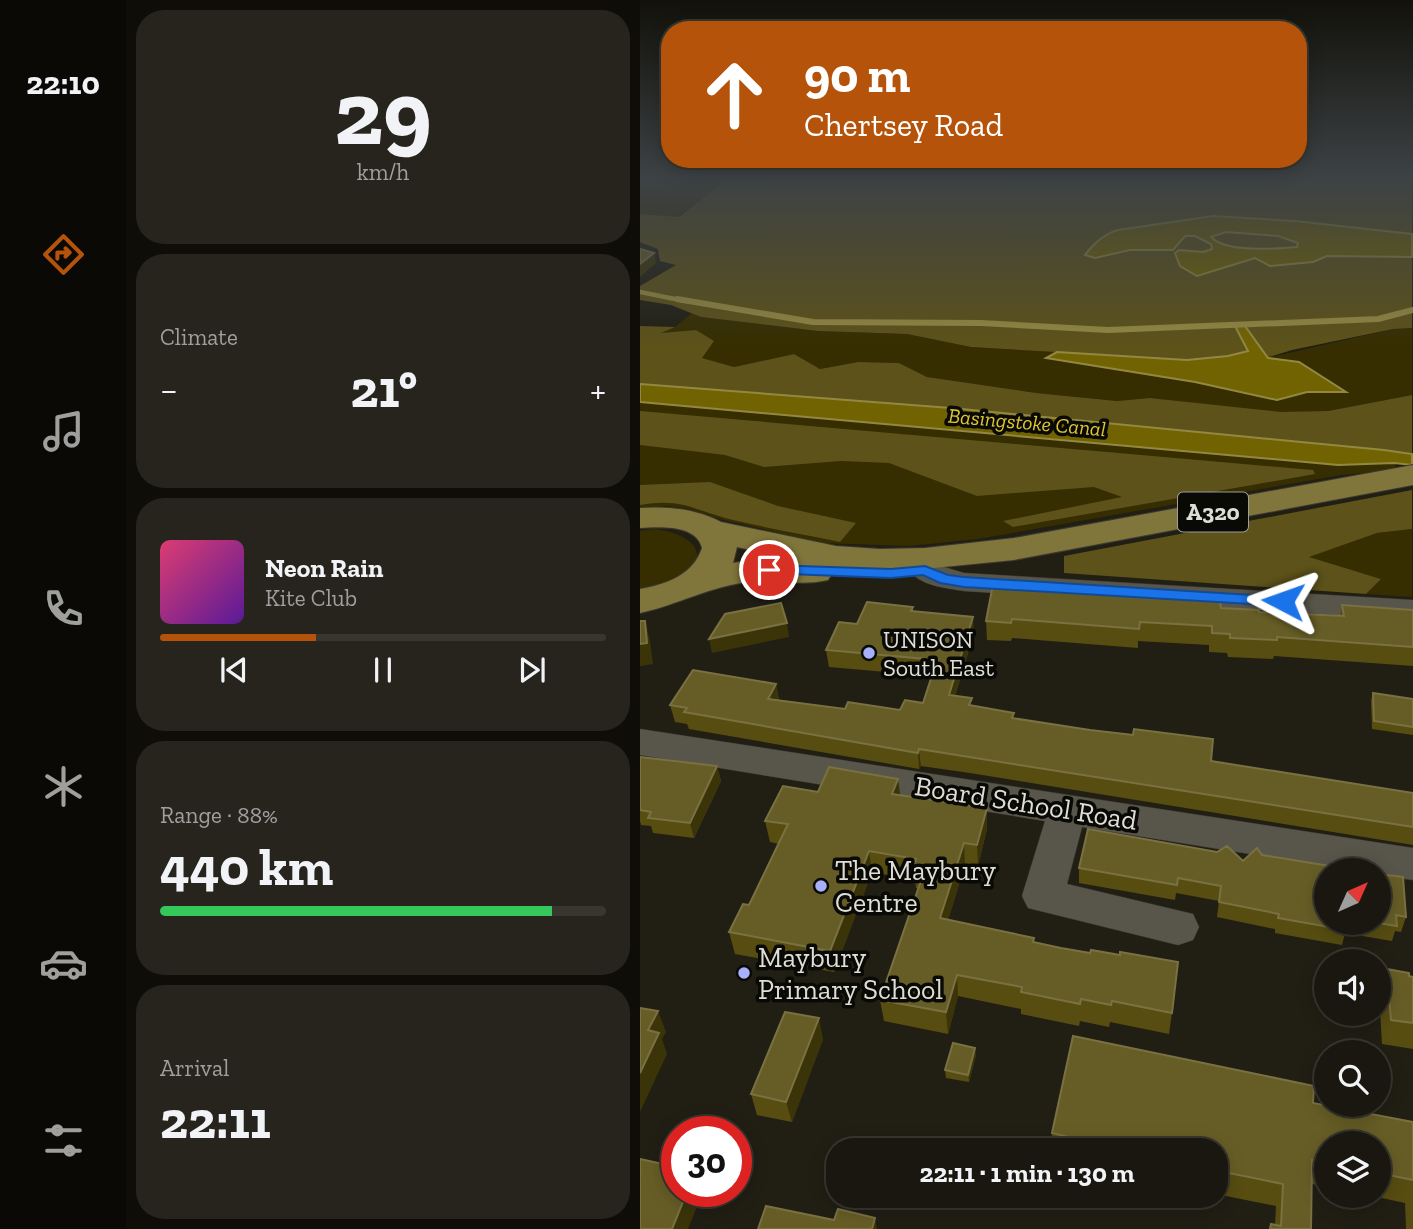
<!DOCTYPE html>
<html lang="en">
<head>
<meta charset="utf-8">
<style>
  body { margin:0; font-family:"Zilla Slab",serif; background:#26241d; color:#f1f3f6; height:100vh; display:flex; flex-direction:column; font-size:26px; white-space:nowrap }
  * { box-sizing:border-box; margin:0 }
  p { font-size:23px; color:#9f9f9e }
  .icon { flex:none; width:38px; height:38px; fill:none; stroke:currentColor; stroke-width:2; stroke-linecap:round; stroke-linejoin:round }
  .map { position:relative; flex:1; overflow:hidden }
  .panel { display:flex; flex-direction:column; gap:10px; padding:10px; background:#0e0d08; width:514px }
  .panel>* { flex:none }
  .banner { position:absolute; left:21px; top:21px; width:646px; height:147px; border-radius:28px; box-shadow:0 4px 18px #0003,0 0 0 2px #37362f; background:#b45309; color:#fff; overflow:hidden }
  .needle { width:46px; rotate:45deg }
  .fabs { position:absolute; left:674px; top:858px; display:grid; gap:14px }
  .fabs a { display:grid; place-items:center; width:77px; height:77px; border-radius:50%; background:#19170f; box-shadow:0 4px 18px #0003,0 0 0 2px #37362f; font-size:35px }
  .speed { position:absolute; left:21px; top:1116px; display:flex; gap:14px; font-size:35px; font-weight:700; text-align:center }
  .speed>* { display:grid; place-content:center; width:91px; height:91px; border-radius:50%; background:#19170f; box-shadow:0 4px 18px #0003,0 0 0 2px #37362f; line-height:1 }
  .speed .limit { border:10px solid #d22; background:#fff; color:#111 }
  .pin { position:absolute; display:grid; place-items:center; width:60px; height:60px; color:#fff; margin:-30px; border:4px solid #fff; border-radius:50%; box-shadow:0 2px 7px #0007 }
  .me { position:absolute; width:77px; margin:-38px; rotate:274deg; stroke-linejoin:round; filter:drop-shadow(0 0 5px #0008) }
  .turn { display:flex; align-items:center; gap:24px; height:147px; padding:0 28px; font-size:32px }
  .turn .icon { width:91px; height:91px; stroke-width:2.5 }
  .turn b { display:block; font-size:49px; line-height:60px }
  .big { font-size:52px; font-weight:700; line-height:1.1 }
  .panel .card { flex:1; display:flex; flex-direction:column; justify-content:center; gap:10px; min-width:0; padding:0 24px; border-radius:28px; background:#26241d }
  .panel .dial { align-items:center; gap:0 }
  .dial b { font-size:91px; line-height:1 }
  .song { display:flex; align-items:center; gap:21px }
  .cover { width:84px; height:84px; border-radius:10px; background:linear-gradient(135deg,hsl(340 70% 55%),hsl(270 70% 35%)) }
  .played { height:7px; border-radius:4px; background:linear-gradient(90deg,#b45309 35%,#37362f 35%) }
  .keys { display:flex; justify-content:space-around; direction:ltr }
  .heat { display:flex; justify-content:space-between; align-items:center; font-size:38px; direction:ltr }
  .charge { height:10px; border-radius:5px; background:linear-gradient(90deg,#34c759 88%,#37362f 0) }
  .trip { position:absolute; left:186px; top:1138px; width:402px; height:70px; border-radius:28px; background:#19170f; box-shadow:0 4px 18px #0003,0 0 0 2px #37362f; font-weight:700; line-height:70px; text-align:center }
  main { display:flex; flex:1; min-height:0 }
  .dock { display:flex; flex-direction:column; width:126px; justify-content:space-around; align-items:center; background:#0a0906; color:#9f9f9e }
  .dock .icon { width:49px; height:49px }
  .dock .on { color:#b45309 }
  .dock b { font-size:32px; color:#f1f3f6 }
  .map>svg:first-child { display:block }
</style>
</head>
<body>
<main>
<nav class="dock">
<b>22:10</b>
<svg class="icon on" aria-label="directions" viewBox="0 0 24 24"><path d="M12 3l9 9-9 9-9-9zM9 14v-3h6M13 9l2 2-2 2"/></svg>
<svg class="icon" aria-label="music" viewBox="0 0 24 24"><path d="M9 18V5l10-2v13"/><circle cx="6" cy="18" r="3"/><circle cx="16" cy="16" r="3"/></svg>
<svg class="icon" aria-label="phone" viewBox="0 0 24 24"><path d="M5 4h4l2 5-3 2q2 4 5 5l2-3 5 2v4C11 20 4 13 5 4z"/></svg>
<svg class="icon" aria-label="climate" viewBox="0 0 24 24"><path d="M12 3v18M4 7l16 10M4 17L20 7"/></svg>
<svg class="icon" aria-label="car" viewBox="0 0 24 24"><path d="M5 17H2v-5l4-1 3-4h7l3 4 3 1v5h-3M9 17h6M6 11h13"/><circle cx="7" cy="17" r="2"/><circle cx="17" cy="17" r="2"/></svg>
<svg class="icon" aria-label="filters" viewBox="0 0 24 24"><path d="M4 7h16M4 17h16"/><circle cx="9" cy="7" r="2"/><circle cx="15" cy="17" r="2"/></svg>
</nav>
<section class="panel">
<div class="card dial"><b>29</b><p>km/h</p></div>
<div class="card"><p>Climate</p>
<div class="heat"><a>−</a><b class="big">21°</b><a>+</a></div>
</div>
<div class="card">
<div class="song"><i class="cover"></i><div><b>Neon Rain</b><p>Kite Club</p></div></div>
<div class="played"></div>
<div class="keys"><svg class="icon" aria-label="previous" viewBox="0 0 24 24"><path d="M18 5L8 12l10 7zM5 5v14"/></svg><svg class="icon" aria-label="pause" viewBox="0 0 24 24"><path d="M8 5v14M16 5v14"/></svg><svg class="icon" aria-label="next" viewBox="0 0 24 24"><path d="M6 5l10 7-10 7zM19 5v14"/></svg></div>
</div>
<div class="card"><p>Range · 88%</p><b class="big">440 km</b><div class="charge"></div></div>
<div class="card"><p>Arrival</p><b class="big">22:11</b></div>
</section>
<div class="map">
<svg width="773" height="1229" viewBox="0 0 773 1229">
  <rect width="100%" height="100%" fill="#211f14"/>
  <path fill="#362e00" d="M0 176H86L76 188 35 218 0 214Z
    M52 313 61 317 178 331 267 334 331 347 417 352 407 357 555 382 637 400 667 392 705 391 659 362 627 358 753 329 772 328V395L688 411 641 413 510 398 477 401 396 393 287 377 259 363 218 362 180 369 154 354 94 367 61 358 18 333 35 327Z
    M0 402 698 465 754 463 757 470 701 475 338 539 269 546 182 543 80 519 50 509 27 506 0 509Z
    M14 529C46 532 79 553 38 578 26 585 13 587 0 591V531Z
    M772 529V597L726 594 741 579 667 557 737 533Z"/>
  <path fill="#5d5219" d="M86 176H772V328L753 329 652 350 629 357 659 362 706 392H667L637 400 555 382 406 358 415 352 331 347 267 334 178 331 61 317 31 305 0 300V286L36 265 20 261 18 249 0 242V214L39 217 76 188Z
    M0 326 35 327 21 333 56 330 74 341 62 358 94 367 154 354 180 369 218 362 259 363 287 377 396 393 477 401 510 398 641 412 688 411 772 395V454L311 408 0 384Z
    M0 411 673 470 675 474 373 527 363 521 482 497 454 487 337 496 249 463 201 461 124 467 85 455 0 445Z
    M70 482 138 506 216 523 200 542C163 534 125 528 89 519 51 509 42 498 0 505V485Z
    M772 490V529L737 533 669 557 741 579 726 594 424 573V556Z"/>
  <path fill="#726302" stroke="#938842" stroke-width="2" fill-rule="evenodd" d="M573 216 655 221 772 234V257L687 256 673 262 630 266 615 258 557 276 540 266 535 253 539 250 563 252 572 249 571 244 555 236H545L533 250H490L455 258 445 255C454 243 464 234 478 230ZM586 232 638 236 658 243 657 247C635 249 586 253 571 237Z
    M595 326H605L628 358 659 362 706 392H667L637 400 555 382 406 358 417 352 547 360 588 356 608 351Z
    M0 384 311 408 744 450 772 454V465L754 463 698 465 0 402Z"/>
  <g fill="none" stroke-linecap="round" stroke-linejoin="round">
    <path stroke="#938842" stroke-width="4.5" d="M0 292 45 301"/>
    <path stroke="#938842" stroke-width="6" d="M37 299 173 322 341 323 468 330 738 319 773 310"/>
    <g stroke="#3a3831" stroke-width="1">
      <path id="minor" d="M284 561 324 573 773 600V620L324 591C306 588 280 586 269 570L273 564Z
        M0 729 773 848V880L738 875V870H709L442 827 427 884 553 914 559 927 553 940 538 945 388 908 382 896 405 821 0 755Z"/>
    </g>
    <g stroke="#3a3831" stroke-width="2">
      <path id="major" d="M773 465V485L374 560 263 571 190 567 193 572 188 580C163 586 137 580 111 582 72 585 38 605 0 613V589C27 584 53 575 62 548 56 524 20 527 0 528V508C27 506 57 509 81 522L196 546 240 549 285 548 374 538ZM97 547 157 561 111 560 93 563Z"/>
    </g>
    <use href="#minor" fill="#58564a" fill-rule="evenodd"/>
    <use href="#major" fill="#80753a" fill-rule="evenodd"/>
  </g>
  <path fill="#574d11" d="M353 584 619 612 700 616 702 605 773 610V666L634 656 633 659 588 657 587 653 569 652V645L498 641V648L372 638 371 641 347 640 346 621Z
    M273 607V611L334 633 315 696 332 706 374 718 571 761 773 793V845L330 773 281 766 279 769 49 729 47 724 35 722 30 705 136 684 139 700 205 709 260 710 283 703 292 676 189 667 186 650 217 624Z
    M733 693 773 699V735L732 729 731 700Z
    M0 757 77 766 81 781 54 838 13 833 11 826 1 825 0 821Z
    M178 792 260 795 347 808V829L338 866 325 865 308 920 394 938V943L532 1013 529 1034 470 1022 469 1027 440 1021 439 1026 381 1014V1009L318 996 308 1034 244 1021 240 1000 279 889 276 888 275 880 232 872 194 972 95 954 89 932 109 905 139 844 130 842 125 821Z
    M622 855 686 922H738V874L766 917 761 932 755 931 752 941 705 933 702 945 635 933V929L577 917 579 901 536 893 535 900 439 883V868L603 861Z
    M747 969 773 977V1049L742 1044 739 993Z
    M183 1039 152 1122 117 1115 111 1094Z
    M336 1055 329 1082 306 1078 305 1070Z
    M673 1103 773 1122V1229H766L765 1203 728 1195H738V1143H686V1187L672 1184 671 1229H629L631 1224 635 1225 636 1206 576 1194V1150H411L412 1133Z"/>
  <path fill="#3b3409" d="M14 253 16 263 0 277V264Z
    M333 617 334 633 310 711 309 695Z
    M5 621 10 641 13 664 0 666V644Z
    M147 623 149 637 72 653 69 639Z
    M136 684 139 700 128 699Z
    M279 749 281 766 279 769 278 753Z
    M77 766 81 781 54 838 50 823Z
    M258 779 261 800 252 794Z
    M347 808V829L338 866 337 845Z
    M324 843 325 865 302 940 300 918Z
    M229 851 232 872 194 972 190 951Z
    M317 975 318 996 308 1034 306 1012Z
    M18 1011 26 1032 22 1039 27 1054 0 1112V1073L8 1030Z
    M179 1018 183 1039 152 1122 146 1102Z
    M335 1048 336 1055 329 1082 328 1075Z
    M47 1192H63L48 1229H32Z
    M235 1218 237 1229H232Z"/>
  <path fill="#665d26" stroke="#797142" stroke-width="2" d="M0 249 14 253 0 264Z
    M353 584 580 600 581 608 619 610V612L704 616 702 605 773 610V647L637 637V640L590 638V634L572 633V626L500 622 499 629 372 619 371 623 346 621Z
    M227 602 273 607 271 611 333 617 309 695 332 698 329 705 374 713 372 718 450 730 493 735 494 729 573 739 571 761 773 793V827L329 757 279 749 278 753 44 712 47 708 30 705 53 670 136 684 128 699 205 709 208 702 260 710 265 700 283 703 297 660 186 650 199 622 217 624Z
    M141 603 147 623 69 639 85 614Z
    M0 621H5L7 643 0 644Z
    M733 693 773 699V727L734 721Z
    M0 757 77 766 50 823 8 818 11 812 0 810Z
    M189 767 258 779 252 794 347 808 337 845 324 843 300 918 394 938 393 942 421 948 450 953 451 950 480 955V952L538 962 532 1013 472 1001 471 1005 441 999 440 1004 381 992 382 987 317 975 306 1012 240 1000 285 869 273 866 276 859 229 851 190 951 89 932 103 904 109 905 148 824 125 821 143 786 178 792Z
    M448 829 577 852 587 846 603 861 617 848 622 855 714 870H686V922H706V930L638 918 639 914 579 902 581 886 538 878 537 885 439 868Z
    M738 874 763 877 766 917 756 915 757 926 732 922H738Z
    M747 969 769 973V976L773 977V1023L751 1020Z
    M0 1008 18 1011 8 1030 19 1033 0 1073Z
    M145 1012 179 1018 146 1102 111 1094Z
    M433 1036 674 1086 673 1103 773 1122V1180L738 1173V1143H686V1163L672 1160 671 1229H630L631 1224 641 1226 643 1184 579 1171 581 1153 576 1152V1150H567L532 1142 531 1150H481L412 1133Z
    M313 1043 335 1048 328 1075 305 1070Z
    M0 1159 37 1167V1192H47L32 1229H0Z
    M126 1206 194 1220 198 1209 235 1218 232 1229H118Z"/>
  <linearGradient id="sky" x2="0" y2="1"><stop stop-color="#12110b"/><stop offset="0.51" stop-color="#3d4245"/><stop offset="1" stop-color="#3d4245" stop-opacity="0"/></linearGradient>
  <rect width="773" height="348" fill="url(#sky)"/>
  <path fill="#1a73e8" stroke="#114b97" stroke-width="2" d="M129 565 251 569 285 566 308 575 324 577 643 597 651 601 643 606 324 587 300 583 283 575 251 578 123 573 121 570Z"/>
  <g fill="#a8b0fc" stroke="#090905" stroke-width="2.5">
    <circle cx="229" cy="653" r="7"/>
    <circle cx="181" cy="886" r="7"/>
    <circle cx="104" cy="973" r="7"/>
  </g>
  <g text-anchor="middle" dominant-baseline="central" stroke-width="7" stroke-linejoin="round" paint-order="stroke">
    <g font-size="21" font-style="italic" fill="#e0c630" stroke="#090905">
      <text transform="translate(387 422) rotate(5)">Basingstoke Canal</text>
    </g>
    <rect fill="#090905" stroke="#9f9e97" stroke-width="2" x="538" y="492.5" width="70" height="39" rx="5"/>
    <g font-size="23" font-weight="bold" fill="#dfded6">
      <text x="573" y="512">A320</text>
    </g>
    <g font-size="24" fill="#dfded6" stroke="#090905" text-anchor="start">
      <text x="243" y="639">UNISON<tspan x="243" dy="28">South East</tspan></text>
    </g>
    <g font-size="28" fill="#dfded6" stroke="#090905">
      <text transform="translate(386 803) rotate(9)">Board School Road</text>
    </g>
    <g font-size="28" fill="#dfded6" stroke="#090905" text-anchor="start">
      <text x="195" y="870">The Maybury<tspan x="195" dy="32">Centre</tspan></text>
      <text x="118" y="957">Maybury<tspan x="118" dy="32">Primary School</tspan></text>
    </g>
  </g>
</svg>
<div class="fabs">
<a><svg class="needle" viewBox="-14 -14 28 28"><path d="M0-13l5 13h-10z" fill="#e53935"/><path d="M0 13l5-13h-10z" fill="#9f9f9e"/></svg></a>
<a><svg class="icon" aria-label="sound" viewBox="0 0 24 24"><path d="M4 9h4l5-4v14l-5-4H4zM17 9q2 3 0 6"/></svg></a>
<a><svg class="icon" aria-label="search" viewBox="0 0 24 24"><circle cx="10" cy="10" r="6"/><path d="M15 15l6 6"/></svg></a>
<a><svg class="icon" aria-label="layers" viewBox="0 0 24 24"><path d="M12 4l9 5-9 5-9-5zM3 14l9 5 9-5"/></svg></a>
</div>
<div class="speed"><div class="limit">30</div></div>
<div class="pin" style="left:129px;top:570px;background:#d93025"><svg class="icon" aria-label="arrive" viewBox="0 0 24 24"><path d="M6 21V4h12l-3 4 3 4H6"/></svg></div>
<svg class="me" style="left:643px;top:601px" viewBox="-20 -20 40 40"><path d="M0-17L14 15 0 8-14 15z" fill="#1a73e8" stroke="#fff" stroke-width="4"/></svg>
<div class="trip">22:11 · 1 min · 130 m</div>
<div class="banner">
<div class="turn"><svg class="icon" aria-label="ahead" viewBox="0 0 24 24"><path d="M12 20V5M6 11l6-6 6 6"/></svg><div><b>90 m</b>Chertsey Road</div></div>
</div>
</div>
</main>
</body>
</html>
